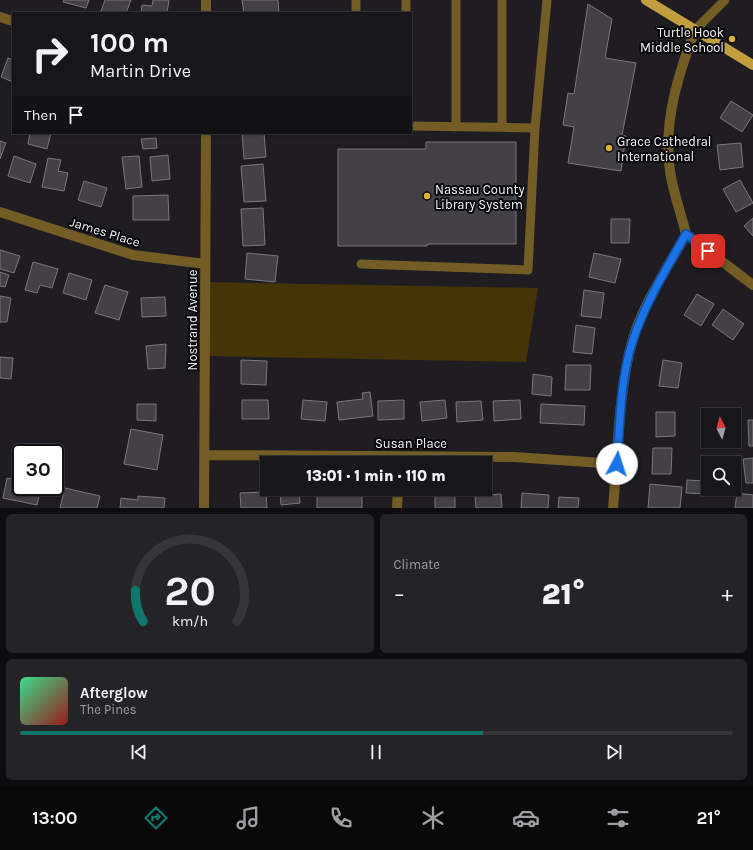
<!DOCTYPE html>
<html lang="en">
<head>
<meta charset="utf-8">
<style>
  body { margin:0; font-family:Karla,sans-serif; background:#242327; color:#f1f3f6; height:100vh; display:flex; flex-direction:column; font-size:15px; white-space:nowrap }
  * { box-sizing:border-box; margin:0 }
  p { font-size:13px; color:#9e9fa2 }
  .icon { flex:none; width:22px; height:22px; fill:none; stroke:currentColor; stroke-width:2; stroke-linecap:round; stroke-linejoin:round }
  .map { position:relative; height:508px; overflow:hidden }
  .side { display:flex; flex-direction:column; gap:6px; padding:6px; background:#0d0c0e; flex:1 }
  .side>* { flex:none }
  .banner { position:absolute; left:12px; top:12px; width:400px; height:122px; border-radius:0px; box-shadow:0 1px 3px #0004,0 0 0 1px #363539; background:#17161a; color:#f1f3f6; overflow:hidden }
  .needle { width:26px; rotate:354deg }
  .tools { position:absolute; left:701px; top:408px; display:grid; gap:8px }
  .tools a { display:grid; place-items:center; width:40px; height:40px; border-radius:0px; background:#17161a; box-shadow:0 1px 3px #0004,0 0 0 1px #363539; font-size:20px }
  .speed { position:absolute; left:12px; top:444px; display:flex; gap:8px; font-size:20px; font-weight:700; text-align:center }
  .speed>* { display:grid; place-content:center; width:52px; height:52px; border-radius:50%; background:#17161a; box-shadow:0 1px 3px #0004,0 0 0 1px #363539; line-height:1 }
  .speed .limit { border:2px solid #111; border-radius:6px; background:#fff; color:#111 }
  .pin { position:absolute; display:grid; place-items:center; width:34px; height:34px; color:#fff; margin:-17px; border-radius:8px; box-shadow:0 2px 6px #0006 }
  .me { position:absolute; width:44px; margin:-22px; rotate:5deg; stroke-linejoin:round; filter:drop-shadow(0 0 3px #0008) }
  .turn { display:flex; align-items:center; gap:14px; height:84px; padding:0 12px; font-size:18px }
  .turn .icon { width:52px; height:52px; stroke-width:2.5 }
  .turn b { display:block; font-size:28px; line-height:34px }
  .then { display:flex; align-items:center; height:38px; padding:0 12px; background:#0003; gap:8px; font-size:15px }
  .big { font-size:30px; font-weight:800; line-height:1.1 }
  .side .widget { flex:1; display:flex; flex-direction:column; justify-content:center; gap:6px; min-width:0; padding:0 14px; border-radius:6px; background:#242327 }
  .side .dial { align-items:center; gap:0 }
  .dial svg { height:104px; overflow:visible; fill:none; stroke:#363539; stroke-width:7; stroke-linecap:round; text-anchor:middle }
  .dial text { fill:#f1f3f6; stroke:none }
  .song { display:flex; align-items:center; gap:12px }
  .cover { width:48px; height:48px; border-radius:6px; background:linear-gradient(135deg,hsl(150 70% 55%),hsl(0 70% 35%)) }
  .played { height:4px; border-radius:2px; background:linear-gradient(90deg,#0f766e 65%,#363539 65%) }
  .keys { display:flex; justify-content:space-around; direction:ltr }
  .heat { display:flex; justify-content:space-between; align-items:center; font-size:22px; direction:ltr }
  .side .tiles { flex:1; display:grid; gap:6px; grid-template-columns:1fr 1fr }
  .widget:last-child { grid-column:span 2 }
  .trip { position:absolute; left:260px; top:456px; width:232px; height:40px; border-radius:0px; background:#17161a; box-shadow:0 1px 3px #0004,0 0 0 1px #363539; font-weight:800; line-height:40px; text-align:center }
  .dock { display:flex; height:64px; justify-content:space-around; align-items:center; background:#09090a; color:#9e9fa2 }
  .dock .icon { width:28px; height:28px }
  .dock .active { color:#0f766e }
  .dock b { font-size:18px; color:#f1f3f6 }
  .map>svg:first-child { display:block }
</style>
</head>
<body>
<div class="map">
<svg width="753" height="508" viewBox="0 0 753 508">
  <rect width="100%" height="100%" fill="#1f1d22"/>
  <path fill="#453407" d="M205 282 538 288 526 362 205 356Z"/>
  <path fill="#434046" stroke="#79777d" d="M64 0H89L86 8 63 2Z
    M105 0H131L126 13H106L101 11Z
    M153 0H169L167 13H141L142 5 152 6Z
    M242 0H278L279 13H244Z
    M588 4 612 19 605 58 636 63 622 135 626 136 621 171 568 163 574 127 563 125 568 93 574 94Z
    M8 58 13 60V82L1 77Z
    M731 101 753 115 742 132 720 118Z
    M30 133H51L47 149 28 144Z
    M242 133H264L266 157 244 159Z
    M156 138 157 148 143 149 141 139Z
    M0 141 6 143 0 159Z
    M426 142H516V244H428L427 246H338V149H426Z
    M741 143 743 167 720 170 717 145Z
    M168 155 170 179 152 181 150 157Z
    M14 156 36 164 30 183 8 176Z
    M139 156 142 187 126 189 122 157Z
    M48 158 61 160 58 171 68 173 64 191 42 187Z
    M263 164 266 201 244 202 241 166Z
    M740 180 753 203 736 212 723 189Z
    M84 181 107 188 101 207 78 200Z
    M168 195 169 220H133V196Z
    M263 208 265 245 243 246 241 209Z
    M753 218V236L744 226Z
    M611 219H630L629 243H611Z
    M0 250 20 256 14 273 0 269Z
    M247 253 278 256 275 282 245 279Z
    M594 253 621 259 615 283 589 277Z
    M33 262 58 269 52 288 40 285 37 293 25 290Z
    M0 272 9 275 5 287 0 286Z
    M69 273 92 280 86 300 63 293Z
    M105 285 128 292 119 320 95 313Z
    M584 290 604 293 601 318 581 316Z
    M697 294 714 304 701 326 684 315Z
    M0 296 11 298 7 322H0Z
    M165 297 166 316 142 317 141 298Z
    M723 309 744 324 733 340 712 325Z
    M576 325 595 328 592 354 573 352Z
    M166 344 165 368 148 369 146 346Z
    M0 357 13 358 11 379 0 378Z
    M241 360 267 361 266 385 241 384Z
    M663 360 682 363 678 388 659 386Z
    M566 365H591L590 390H565Z
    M533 374 552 377 551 396 532 394Z
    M370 392 373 416 339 420 337 402 363 399 362 393Z
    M242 400H268L269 419H242Z
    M303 400 327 402 325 421 301 419Z
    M404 400V419L378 420V401Z
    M445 400 447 418 422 421 420 402Z
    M520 400 521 419 494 421 493 401Z
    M481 401 483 420 457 422 456 402Z
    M137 404H156V421L137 420Z
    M541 404 585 406 584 425 540 423Z
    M656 412H675V436L656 437Z
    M748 420H753V446H749Z
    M131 429 163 435 157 470 124 464Z
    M653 448H672L671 474H652Z
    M753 458V483H746L743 459Z
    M7 478 21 480V487H41L37 505 3 498Z
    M687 480 705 481V494L686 493Z
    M650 484 682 487 680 508H648Z
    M65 488 100 496 97 508H60Z
    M299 489 300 503 281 505 280 491Z
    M266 492 267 508H241L240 493Z
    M317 493H362V508H317Z
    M435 493H455V508H435Z
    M522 493 549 495 548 508H521Z
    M737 493 753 495V508H735Z
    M501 494 502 508H476L475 496Z
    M138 496 165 498 164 508H120L121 498 138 500Z
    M559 497 579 498 578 508H558Z"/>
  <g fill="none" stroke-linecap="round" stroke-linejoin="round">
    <path stroke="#735d25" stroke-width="9" d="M406 0V13
      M456 0V127
      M502 0V127
      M356 13V0
      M695 30 725 0
      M411 126 535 128
      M361 264 528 270 535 128 547 0"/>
    <path stroke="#735d25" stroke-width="10" d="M206 13V0
      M0 17 13 21
      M0 212 133 255 205 264
      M686 234 753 285
      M205 455 514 457 617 464
      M204 508 206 133
      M397 508 398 489
      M613 508C618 455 618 393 632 342 642 305 668 268 686 234 681 213 673 192 670 171 663 122 678 75 695 30"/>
    <path stroke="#c39e3f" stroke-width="10" d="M646 0 753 65"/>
  </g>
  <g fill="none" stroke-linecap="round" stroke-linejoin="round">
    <g stroke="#114b97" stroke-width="10">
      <path id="route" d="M617 464C620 424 620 379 633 340 645 303 667 268 686 234L708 251"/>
    </g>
    <use href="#route" stroke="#1a73e8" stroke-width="7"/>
  </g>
  <g fill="#deb133" stroke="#09080a" stroke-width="1.5">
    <circle cx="732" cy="39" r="4"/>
    <circle cx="609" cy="148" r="4"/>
    <circle cx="427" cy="196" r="4"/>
  </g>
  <g text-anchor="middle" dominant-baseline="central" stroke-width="4" stroke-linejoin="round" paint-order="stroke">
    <g font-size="13" fill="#f5f4f7" stroke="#09080a" text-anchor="start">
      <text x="724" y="32" text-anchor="end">Turtle Hook<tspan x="724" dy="15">Middle School</tspan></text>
      <text x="617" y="141">Grace Cathedral<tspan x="617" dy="15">International</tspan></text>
      <text x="435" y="189">Nassau County<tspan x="435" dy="15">Library System</tspan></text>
    </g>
    <g font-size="13" fill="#f5f4f7" stroke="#09080a">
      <text transform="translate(105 232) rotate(17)">James Place</text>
      <text transform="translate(192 320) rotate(-90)">Nostrand Avenue</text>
      <text x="411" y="443">Susan Place</text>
    </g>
  </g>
</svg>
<div class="tools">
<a><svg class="needle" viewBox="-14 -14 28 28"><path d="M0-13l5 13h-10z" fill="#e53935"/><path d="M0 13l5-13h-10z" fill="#9e9fa2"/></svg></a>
<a><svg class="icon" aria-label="search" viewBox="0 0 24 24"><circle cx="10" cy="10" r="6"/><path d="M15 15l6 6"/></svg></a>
</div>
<div class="speed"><div class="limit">30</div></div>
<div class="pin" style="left:708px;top:251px;background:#d93025"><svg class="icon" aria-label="arrive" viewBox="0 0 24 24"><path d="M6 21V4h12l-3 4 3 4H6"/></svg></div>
<svg class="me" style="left:617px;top:464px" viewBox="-20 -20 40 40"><circle r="19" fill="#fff"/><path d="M0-13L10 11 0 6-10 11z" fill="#1a73e8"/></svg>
<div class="trip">13:01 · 1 min · 110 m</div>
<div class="banner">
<div class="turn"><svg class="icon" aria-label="right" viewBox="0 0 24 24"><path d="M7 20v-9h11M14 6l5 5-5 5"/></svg><div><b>100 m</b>Martin Drive</div></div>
<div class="then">Then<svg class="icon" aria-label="arrive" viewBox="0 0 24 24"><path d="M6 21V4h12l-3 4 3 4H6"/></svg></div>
</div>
</div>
<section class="side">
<div class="tiles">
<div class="widget dial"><svg viewBox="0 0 100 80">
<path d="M14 69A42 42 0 1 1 86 69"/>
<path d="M14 69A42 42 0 0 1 8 45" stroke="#0f766e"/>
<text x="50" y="56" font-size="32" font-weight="700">20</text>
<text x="50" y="72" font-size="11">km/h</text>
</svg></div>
<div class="widget"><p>Climate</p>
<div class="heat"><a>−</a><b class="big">21°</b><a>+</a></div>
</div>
<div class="widget">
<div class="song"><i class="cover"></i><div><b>Afterglow</b><p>The Pines</p></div></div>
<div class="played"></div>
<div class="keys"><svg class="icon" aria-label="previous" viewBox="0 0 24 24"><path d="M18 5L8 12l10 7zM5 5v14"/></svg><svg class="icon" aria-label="pause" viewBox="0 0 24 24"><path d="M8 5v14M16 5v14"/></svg><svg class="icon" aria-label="next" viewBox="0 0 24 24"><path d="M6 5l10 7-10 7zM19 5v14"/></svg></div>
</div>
</div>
</section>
<nav class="dock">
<b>13:00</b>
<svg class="icon active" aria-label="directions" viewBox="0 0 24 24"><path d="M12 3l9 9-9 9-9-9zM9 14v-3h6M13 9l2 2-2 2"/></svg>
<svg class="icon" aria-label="music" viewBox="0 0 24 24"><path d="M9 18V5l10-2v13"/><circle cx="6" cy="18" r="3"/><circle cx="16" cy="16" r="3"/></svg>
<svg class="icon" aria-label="phone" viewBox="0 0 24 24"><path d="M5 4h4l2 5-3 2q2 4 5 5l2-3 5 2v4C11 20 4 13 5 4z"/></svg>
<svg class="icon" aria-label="climate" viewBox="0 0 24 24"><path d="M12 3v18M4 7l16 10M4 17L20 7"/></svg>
<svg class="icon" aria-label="car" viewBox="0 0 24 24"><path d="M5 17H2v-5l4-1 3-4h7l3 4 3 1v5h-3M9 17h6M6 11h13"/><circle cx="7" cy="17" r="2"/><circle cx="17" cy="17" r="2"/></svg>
<svg class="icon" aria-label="filters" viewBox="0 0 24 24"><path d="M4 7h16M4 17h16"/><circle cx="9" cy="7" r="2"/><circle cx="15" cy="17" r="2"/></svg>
<b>21°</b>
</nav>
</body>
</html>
